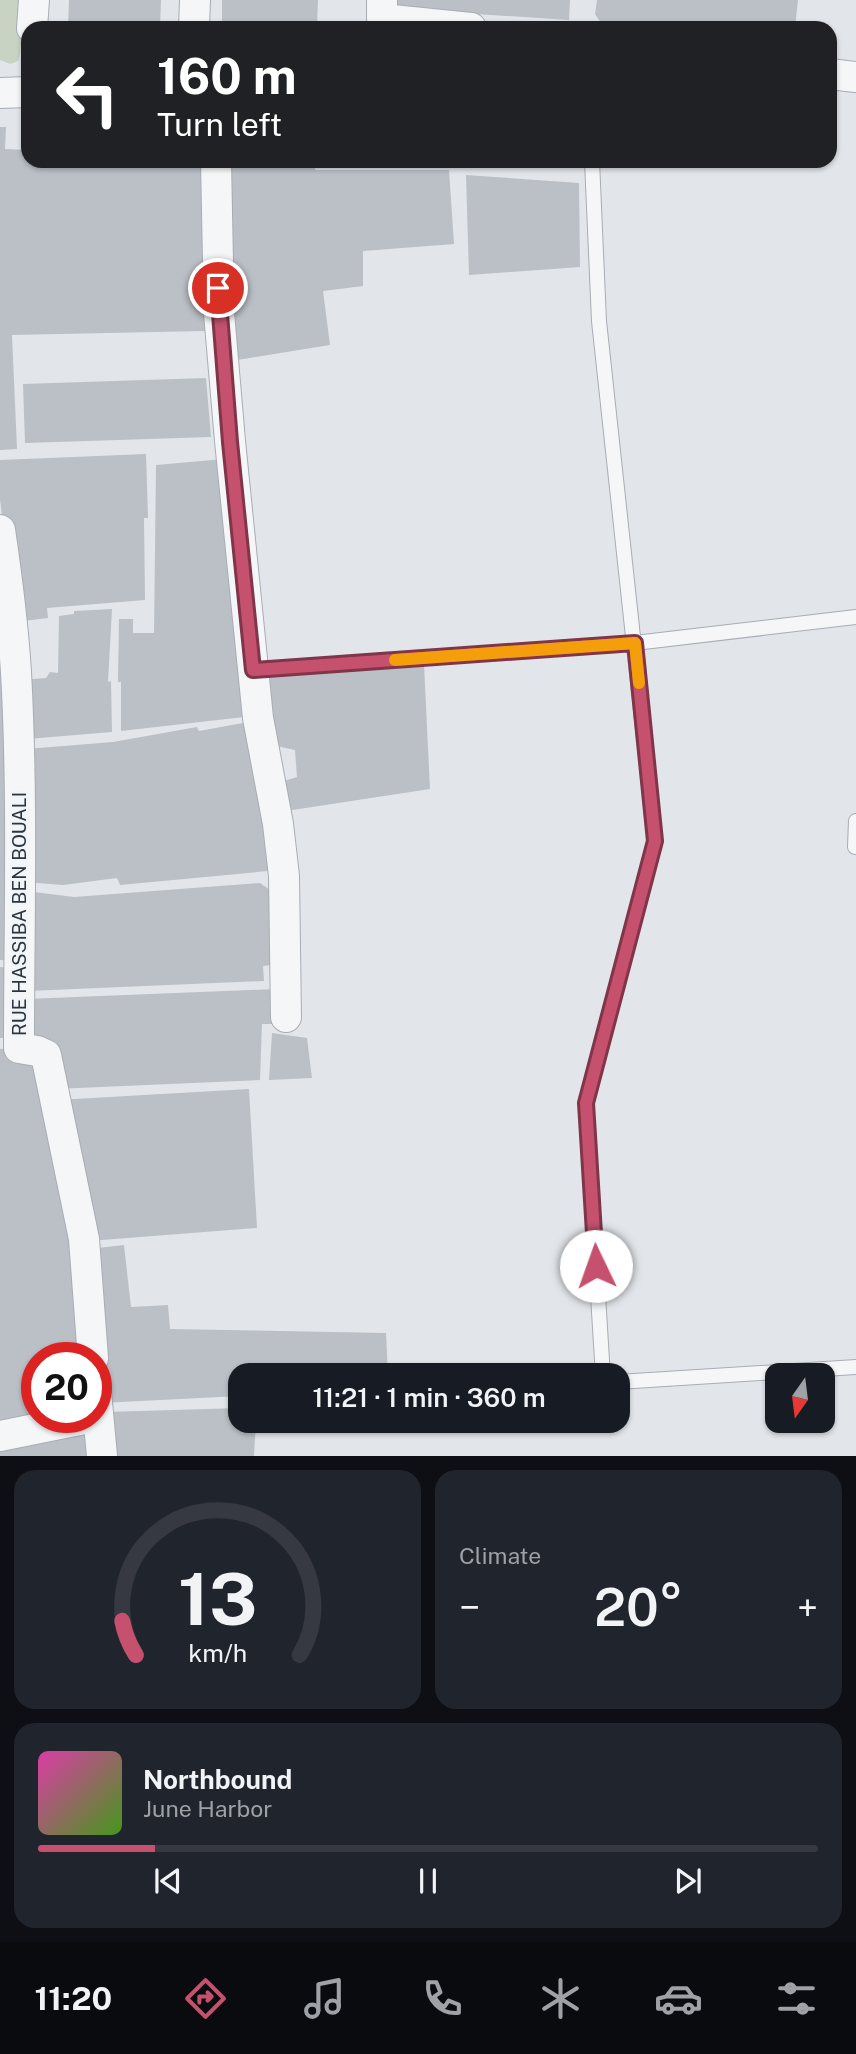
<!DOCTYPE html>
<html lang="en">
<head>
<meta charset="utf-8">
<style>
  body { margin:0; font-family:"Public Sans",sans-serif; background:#20242c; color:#f1f3f6; height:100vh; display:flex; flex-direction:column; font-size:26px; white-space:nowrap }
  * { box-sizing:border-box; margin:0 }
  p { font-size:23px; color:#9ea1a6 }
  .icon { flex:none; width:38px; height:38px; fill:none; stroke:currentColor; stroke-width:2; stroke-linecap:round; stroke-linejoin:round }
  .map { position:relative; height:1456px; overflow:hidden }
  .sheet { display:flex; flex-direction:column; gap:14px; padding:14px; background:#0d0f14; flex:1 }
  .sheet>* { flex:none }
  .hud { position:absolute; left:21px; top:21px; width:816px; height:147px; border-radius:21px; box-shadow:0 2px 5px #0004; background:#202124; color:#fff; overflow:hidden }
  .needle { width:46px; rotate:194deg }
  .fabs { position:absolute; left:765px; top:1363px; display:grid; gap:14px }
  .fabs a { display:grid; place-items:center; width:70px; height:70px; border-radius:14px; background:#171b24; box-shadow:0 2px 5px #0004; font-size:35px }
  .speed { position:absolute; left:21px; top:1342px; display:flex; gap:14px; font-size:35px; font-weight:700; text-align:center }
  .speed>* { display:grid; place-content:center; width:91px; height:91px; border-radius:50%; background:#171b24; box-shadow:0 2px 5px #0004; line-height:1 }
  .speed .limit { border:10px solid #d22; background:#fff; color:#111 }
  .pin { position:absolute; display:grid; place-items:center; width:60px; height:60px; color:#fff; margin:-30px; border:4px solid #fff; border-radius:50%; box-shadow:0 2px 7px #0007 }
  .me { position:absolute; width:77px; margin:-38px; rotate:357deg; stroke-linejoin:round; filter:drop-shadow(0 0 5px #0008) }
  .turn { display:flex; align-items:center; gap:24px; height:147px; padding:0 21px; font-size:32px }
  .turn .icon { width:91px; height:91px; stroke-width:2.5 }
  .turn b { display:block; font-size:49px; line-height:60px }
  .big { font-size:52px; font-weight:600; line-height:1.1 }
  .sheet .tile { flex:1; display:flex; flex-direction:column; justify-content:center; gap:10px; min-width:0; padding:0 24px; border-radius:21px; background:#20242c }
  .sheet .dial { align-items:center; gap:0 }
  .dial svg { height:182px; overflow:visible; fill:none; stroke:#363941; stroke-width:7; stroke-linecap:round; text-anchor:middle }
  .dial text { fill:#f1f3f6; stroke:none }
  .song { display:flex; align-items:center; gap:21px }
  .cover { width:84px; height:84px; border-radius:10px; background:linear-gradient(135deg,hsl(320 70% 55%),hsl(100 70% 35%)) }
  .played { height:7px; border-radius:4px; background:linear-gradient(90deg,#c5516f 15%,#363941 15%) }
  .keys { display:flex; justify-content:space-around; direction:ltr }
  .heat { display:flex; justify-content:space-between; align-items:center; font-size:38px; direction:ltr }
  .sheet .tiles { flex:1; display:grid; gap:14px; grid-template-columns:1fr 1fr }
  .tile:last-child { grid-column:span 2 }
  .trip { position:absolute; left:228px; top:1363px; width:402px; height:70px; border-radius:21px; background:#171b24; box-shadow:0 2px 5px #0004; font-weight:600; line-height:70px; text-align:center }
  .tabs { display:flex; height:112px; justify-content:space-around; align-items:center; background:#090b0e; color:#9ea1a6 }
  .tabs .icon { width:49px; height:49px }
  .tabs .on { color:#c5516f }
  .tabs b { font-size:32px; color:#f1f3f6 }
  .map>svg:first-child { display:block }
</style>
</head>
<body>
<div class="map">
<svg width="856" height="1456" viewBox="0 0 856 1456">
  <rect width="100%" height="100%" fill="#e2e6ea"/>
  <path fill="#c9d3c4" d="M0 0H23L20 53 18 61 10 64 0 60Z"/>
  <path fill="#bac0c6" d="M69 0H161L160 28H68Z
    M222 0H318L317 28H222Z
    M398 0H570L569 20 398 9Z
    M597 0H798L795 28H614L603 26 595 14Z
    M0 127H6L5 149 28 150V161H202L205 331 12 335 17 449 0 450Z
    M224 161H315V170H449L454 244 363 251V286L323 291 330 345 231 361Z
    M532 161H582V166L532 163Z
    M466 175 579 183 580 267 469 275Z
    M206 378 211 437 25 443 23 384Z
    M146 454 148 518H144L145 600 47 608 48 618 15 622 0 499V460Z
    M224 459 253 716 121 731V682H118L119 619H133V633H154L156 465Z
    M112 609 108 682 111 681 112 732 27 739 22 680 46 678 50 672 58 673 59 616 74 614V611Z
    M0 617 12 961 0 960Z
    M424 665 430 789 286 811 278 783 297 777 295 750 272 745 266 674Z
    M243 723 254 731 268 871 120 885 117 878 63 885 24 882 26 749 113 742 197 727 199 731Z
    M260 883 276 894 280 964 263 966 264 981 28 991 26 891 74 897Z
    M0 967 12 968 7 1038H0Z
    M277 989 274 1024H262L260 1080 55 1089 28 1044 26 999Z
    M272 1033 307 1038 312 1078 269 1080Z
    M0 1049H6L7 1059 42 1057 87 1358H37V1373L29 1374 33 1421 0 1428Z
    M249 1089 257 1228 89 1241 57 1100Z
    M124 1245 131 1307 168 1305 170 1329 386 1333 388 1376H240V1396L101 1403 89 1249Z
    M240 1408V1421H256L254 1456H112L106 1412Z
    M94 1430 97 1456H0V1446Z"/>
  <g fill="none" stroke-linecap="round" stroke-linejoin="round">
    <g stroke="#a7adb4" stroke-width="16">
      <path id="lane" d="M592 161 599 321 655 841 586 1103 603 1376
        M253 670 635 643 856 617
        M855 847 856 821
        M618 1382 856 1367"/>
    </g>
    <g stroke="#a7adb4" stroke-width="32">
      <path id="street" d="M382 0V19L471 28
        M32 28 34 0
        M194 28 195 0
        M830 74 856 77
        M0 93 28 92
        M216 161 219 313 230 441 258 718 278 824 284 876 286 1017
        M0 530C7 577 13 624 16 672 23 797 19 923 19 1048L37 1051 46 1055 84 1239 93 1358
        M96 1392 102 1456
        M0 1436 89 1418"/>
    </g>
    <use href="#lane" stroke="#f5f6f8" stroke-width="14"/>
    <use href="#street" stroke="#f5f6f8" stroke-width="30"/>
  </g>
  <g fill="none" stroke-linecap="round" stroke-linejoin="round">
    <g stroke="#803548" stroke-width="18">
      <path id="route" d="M218 288 230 442 253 670 635 643 655 841 586 1103 596 1266"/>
    </g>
    <use href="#route" stroke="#c5516f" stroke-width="12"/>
    <path stroke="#f59e0b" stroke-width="12" d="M395 660 635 643 639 683"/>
  </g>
  <g text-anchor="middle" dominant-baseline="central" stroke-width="5" stroke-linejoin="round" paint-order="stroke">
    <g font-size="19" fill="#2b3540" stroke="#f2f5f7">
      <text transform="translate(19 914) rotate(-90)">RUE HASSIBA BEN BOUALI</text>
    </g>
  </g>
</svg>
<div class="fabs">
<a><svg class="needle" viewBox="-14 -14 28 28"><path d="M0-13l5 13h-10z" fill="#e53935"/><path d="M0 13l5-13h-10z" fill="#9ea1a6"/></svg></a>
</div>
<div class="speed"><div class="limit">20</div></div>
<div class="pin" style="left:218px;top:288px;background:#d93025"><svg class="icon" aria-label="arrive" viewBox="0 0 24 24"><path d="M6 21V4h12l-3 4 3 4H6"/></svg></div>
<svg class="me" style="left:596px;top:1266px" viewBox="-20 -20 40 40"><circle r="19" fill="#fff"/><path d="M0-13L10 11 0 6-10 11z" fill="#c5516f"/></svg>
<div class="trip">11:21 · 1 min · 360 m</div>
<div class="hud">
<div class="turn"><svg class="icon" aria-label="left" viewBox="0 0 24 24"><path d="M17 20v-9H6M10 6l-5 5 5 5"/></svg><div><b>160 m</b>Turn left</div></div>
</div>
</div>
<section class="sheet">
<div class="tiles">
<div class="tile dial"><svg viewBox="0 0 100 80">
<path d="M14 69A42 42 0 1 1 86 69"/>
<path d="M14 69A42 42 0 0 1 8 54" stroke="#c5516f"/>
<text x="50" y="56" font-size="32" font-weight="700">13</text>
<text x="50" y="72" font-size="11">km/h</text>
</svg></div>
<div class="tile"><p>Climate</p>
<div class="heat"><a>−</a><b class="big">20°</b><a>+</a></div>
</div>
<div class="tile">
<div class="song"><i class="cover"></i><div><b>Northbound</b><p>June Harbor</p></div></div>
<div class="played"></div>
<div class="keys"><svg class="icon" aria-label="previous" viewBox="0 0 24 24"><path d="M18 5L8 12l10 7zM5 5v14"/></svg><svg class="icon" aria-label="pause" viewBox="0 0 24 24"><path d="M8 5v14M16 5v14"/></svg><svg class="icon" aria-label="next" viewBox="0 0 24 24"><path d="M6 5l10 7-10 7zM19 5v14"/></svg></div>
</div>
</div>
</section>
<nav class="tabs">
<b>11:20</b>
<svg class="icon on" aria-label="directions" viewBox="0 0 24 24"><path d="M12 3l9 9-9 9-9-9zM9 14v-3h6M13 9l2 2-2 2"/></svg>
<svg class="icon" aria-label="music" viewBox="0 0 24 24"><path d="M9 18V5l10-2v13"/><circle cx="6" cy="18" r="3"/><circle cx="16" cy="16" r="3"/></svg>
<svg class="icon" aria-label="phone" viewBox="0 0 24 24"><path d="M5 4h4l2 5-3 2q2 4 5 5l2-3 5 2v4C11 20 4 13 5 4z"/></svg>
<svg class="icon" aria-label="climate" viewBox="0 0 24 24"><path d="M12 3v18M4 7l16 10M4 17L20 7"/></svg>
<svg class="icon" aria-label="car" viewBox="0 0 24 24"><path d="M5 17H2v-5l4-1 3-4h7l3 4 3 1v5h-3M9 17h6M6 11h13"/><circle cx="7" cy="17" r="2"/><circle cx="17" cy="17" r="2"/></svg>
<svg class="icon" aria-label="filters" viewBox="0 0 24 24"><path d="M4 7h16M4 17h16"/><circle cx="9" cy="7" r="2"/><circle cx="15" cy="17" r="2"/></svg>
</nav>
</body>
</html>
